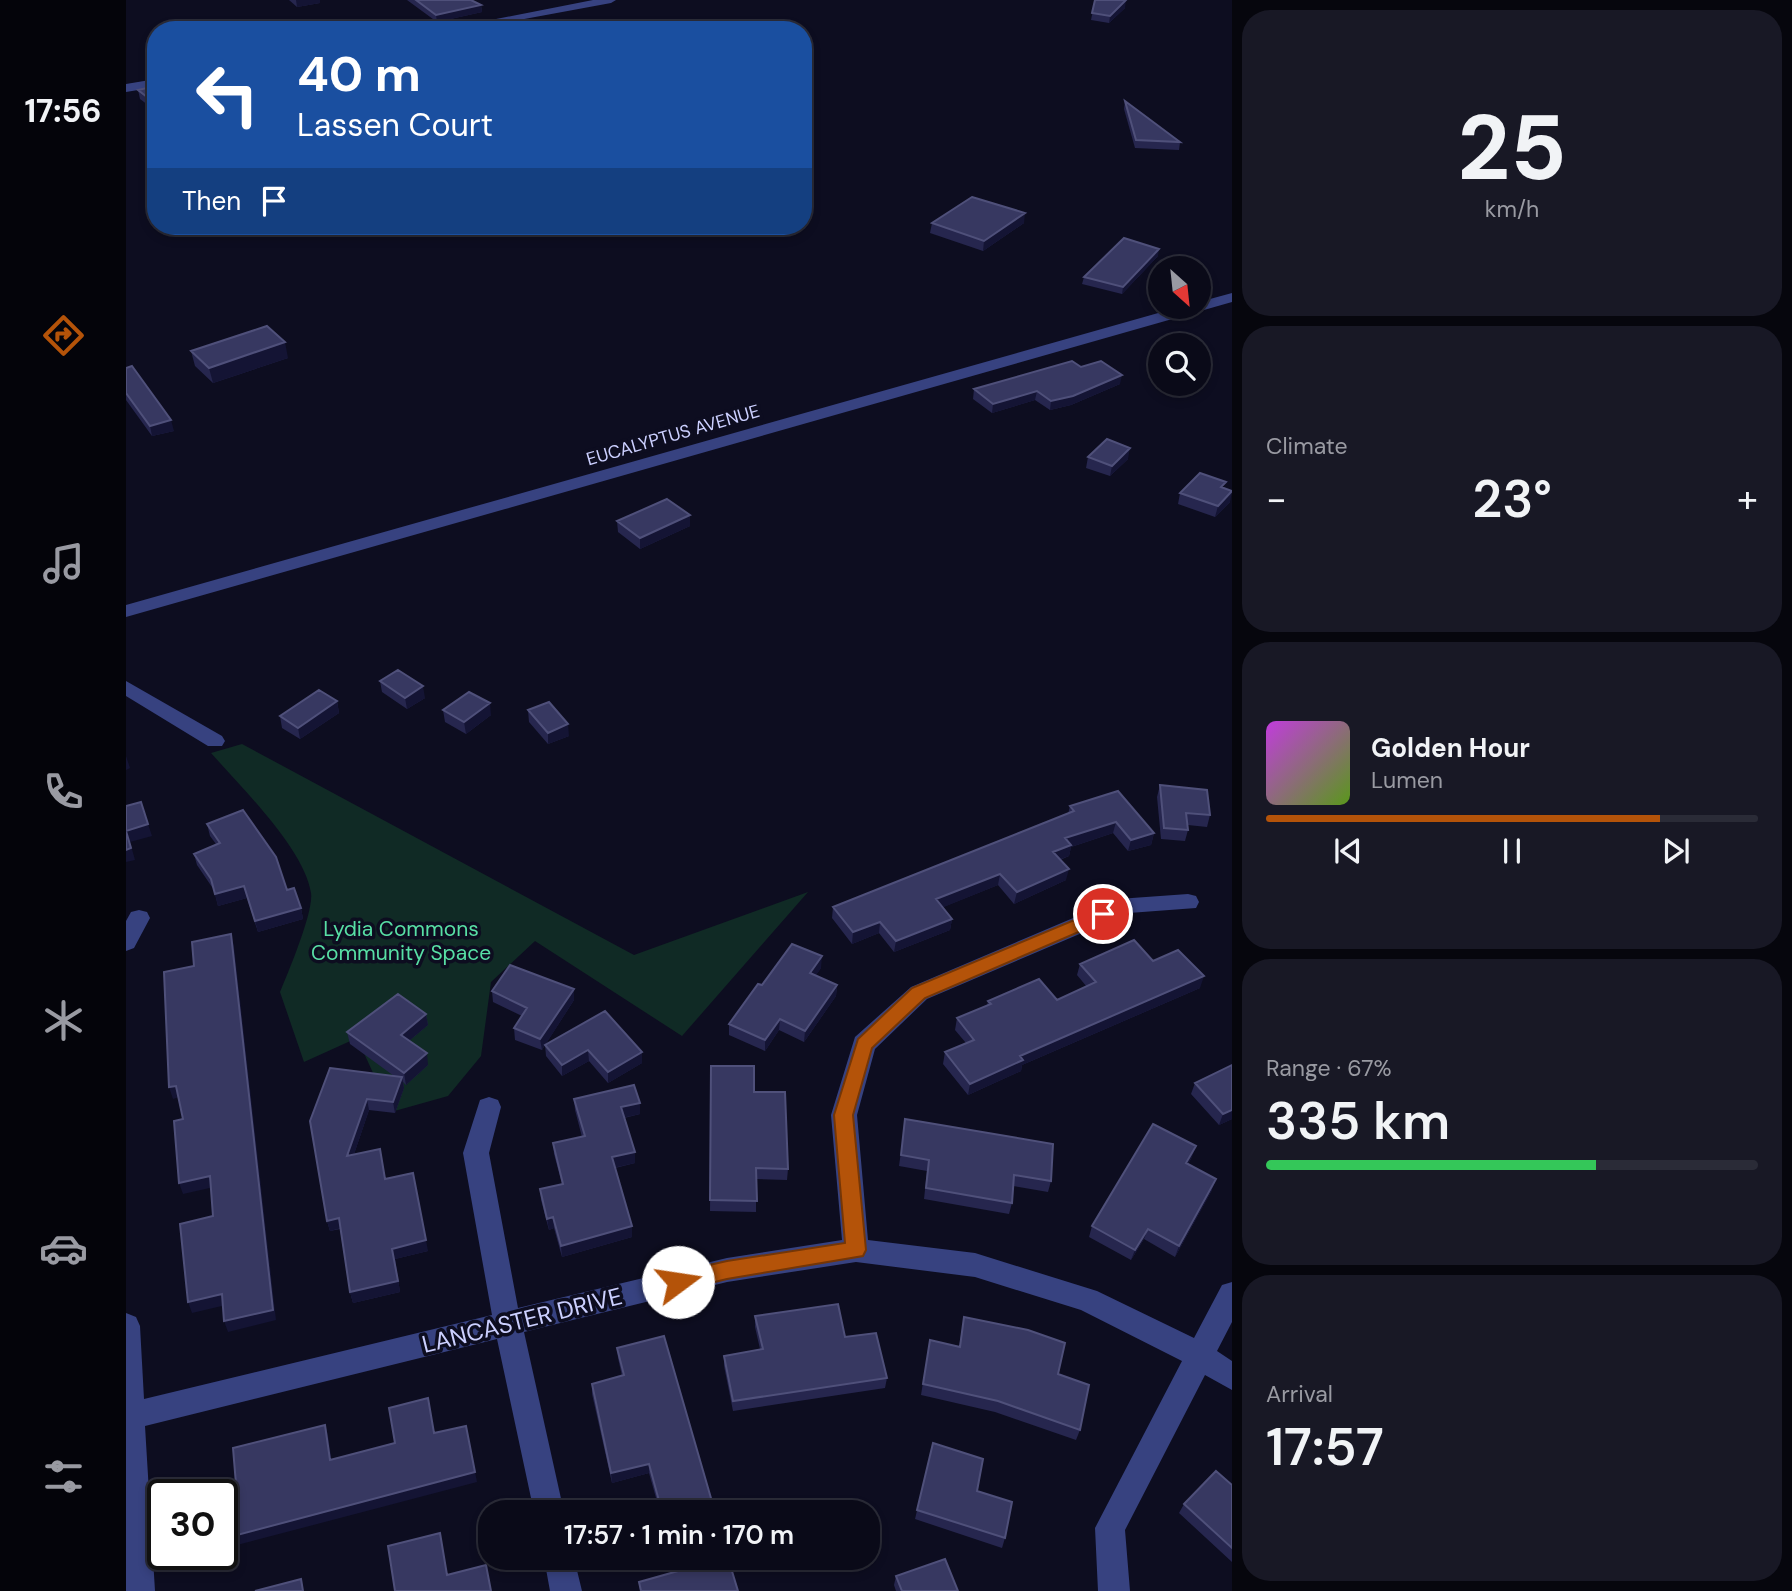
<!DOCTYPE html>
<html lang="en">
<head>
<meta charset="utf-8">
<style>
  body { margin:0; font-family:"DM Sans",sans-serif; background:#181825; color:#f1f3f6; height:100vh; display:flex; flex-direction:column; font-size:26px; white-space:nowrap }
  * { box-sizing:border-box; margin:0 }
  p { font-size:23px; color:#999aa2 }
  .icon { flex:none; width:38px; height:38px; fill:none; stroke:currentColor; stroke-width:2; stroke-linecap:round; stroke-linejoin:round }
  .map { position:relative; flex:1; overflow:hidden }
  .side { display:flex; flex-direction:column; gap:10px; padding:10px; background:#06060d; width:560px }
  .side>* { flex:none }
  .guide { position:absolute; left:21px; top:21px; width:665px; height:214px; border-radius:28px; box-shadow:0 4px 10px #0003,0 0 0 2px #2a2b37; background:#1a4fa0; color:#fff; overflow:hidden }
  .needle { width:46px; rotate:153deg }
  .fabs { position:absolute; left:1022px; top:256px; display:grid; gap:14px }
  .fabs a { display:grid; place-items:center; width:63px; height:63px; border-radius:50%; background:#0a0a18; box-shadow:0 4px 10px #0003,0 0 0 2px #2a2b37; font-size:35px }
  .speed { position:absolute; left:21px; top:1479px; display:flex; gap:14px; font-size:35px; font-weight:700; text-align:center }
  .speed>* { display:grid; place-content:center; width:91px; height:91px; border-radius:50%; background:#0a0a18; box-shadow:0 4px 10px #0003,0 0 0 2px #2a2b37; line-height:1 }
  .speed .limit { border:4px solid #111; border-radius:10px; background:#fff; color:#111 }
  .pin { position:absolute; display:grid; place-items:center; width:60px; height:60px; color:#fff; margin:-30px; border:4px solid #fff; border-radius:50%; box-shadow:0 2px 7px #0007 }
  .me { position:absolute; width:77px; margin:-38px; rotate:76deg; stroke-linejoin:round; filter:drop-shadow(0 0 5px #0008) }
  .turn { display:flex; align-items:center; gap:24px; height:147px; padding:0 35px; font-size:32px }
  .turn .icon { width:91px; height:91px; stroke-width:2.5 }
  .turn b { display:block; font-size:49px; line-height:60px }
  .then { display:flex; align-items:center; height:66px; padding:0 35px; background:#0003; gap:14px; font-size:26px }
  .big { font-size:52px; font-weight:600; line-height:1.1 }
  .side .tile { flex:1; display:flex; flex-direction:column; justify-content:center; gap:10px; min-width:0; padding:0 24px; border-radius:28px; background:#181825 }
  .side .dial { align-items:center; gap:0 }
  .dial b { font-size:91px; line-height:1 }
  .song { display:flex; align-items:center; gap:21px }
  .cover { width:84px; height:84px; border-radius:10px; background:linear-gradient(135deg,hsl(290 70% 55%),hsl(90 70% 35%)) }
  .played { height:7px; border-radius:4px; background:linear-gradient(90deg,#b45309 80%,#2a2b37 80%) }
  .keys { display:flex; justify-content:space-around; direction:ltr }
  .heat { display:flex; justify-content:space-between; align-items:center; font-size:38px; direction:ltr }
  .charge { height:10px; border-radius:5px; background:linear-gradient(90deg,#34c759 67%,#2a2b37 0) }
  .trip { position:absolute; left:352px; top:1500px; width:402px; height:70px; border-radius:28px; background:#0a0a18; box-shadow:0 4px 10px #0003,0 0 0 2px #2a2b37; font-weight:600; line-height:70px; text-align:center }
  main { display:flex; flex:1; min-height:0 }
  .tab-bar { display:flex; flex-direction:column; width:126px; justify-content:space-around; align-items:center; background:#04040a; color:#999aa2 }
  .tab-bar .icon { width:49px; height:49px }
  .tab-bar .current { color:#b45309 }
  .tab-bar b { font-size:32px; color:#f1f3f6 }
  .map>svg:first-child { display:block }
</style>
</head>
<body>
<main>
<nav class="tab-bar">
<b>17:56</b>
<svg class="icon current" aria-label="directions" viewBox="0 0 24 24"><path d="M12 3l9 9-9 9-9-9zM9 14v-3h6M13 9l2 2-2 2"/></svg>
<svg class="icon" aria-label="music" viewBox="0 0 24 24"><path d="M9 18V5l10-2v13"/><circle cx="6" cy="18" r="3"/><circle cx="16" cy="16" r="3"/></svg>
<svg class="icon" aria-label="phone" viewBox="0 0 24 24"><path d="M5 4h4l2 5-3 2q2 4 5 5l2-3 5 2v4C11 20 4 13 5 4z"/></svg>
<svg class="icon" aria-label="climate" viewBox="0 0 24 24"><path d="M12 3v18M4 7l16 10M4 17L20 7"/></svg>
<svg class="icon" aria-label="car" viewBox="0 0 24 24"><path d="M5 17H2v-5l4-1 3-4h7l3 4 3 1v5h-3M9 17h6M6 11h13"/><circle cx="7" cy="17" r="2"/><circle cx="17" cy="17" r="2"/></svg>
<svg class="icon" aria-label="filters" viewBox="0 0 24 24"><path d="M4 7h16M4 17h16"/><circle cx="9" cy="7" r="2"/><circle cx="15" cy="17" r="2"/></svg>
</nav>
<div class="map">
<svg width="1106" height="1591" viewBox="0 0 1106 1591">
  <rect width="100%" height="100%" fill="#0d0d20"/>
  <path fill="#102a25" d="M116 744 508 955 682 892 556 1036 409 941 365 982 355 1056 322 1096 265 1112 231 1038 178 1062 154 992C162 973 188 911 185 893 179 850 115 787 85 753Z"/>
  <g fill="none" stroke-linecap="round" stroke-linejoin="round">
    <path fill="#374280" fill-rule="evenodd" d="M467 0H490L485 3 339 30H314Z
      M30 79V87L0 92V84Z
      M1106 293V302L0 617V605L1057 306H1073V302Z
      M0 681 96 736 99 741 96 746H82L0 696Z
      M1062 894 1070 896 1073 902 1070 908 1003 913 801 999 749 1049 731 1115 742 1240 849 1253 971 1291 1068 1338 1096 1285 1106 1282V1322L1091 1351 1106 1361V1390L1079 1375 999 1530 1004 1591H972L969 1528 1056 1361 955 1310 849 1277 730 1262 601 1282 398 1332 438 1512H408L371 1339 19 1426 29 1591H0V1313L10 1317 14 1326 18 1399 366 1315 337 1153 354 1100 363 1097 372 1100 375 1107 363 1153 392 1308 601 1258 716 1240 705 1115 729 1037 785 987 992 899Z
      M13 910 21 912 24 918 8 948 0 951V921L5 912Z
      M418 1558H448L456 1591H424Z"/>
  </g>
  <path fill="#26264e" d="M163 0H194V3L171 7Z
    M281 0H345L355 5 356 12 311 22Z
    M969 0 999 8 983 23 965 20Z
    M30 86V111L14 99 12 90Z
    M999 101 1054 142 1053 150 1009 148 998 109Z
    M806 223H898L857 251 804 233Z
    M1032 256 996 294 956 284 958 277Z
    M65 351 162 358 87 383 69 366Z
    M955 367 994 384 945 405 924 410 909 400 866 413 847 399 848 389Z
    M0 368 48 431 26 436 0 400Z
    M962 457 1002 459 984 476 960 468Z
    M1098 488 1104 502 1089 517 1052 504 1054 493Z
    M491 521 564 526 514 549 492 532Z
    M254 681 299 698 281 709 256 692Z
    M211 701 213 713 174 739 156 728 154 716Z
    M317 710 365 715 340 734 319 722Z
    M402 710 443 736 422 744 403 722Z
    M1034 785 1084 815 1081 827 1062 825V830L1059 841 1035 839 1031 797Z
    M944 806 1028 833 1025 845 1002 851 987 833 945 847 943 856 934 860 940 880 888 904 872 885 817 907 826 919 824 930 768 952 753 933 726 944 706 918 707 907 942 814Z
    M81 824 161 890 175 908 177 919 132 932 121 898 92 906 88 890 71 865 68 854 90 844 84 836Z
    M1027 961 1074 988 896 1065 895 1071 842 1095 817 1064 819 1052 840 1043 829 1030 831 1018 861 1006 862 1001 931 1000 961 987 951 975 954 964Z
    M695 968 689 976 711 985 710 996 678 1042 653 1030 639 1051 603 1035V1024L636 985Z
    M448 989V1000L419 1045 479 1011 516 1063 482 1083 463 1061 436 1076 420 1056 419 1045 416 1050 389 1040 388 1028 396 1016 367 1002 366 991Z
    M300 1014 302 1025 283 1041 302 1065 280 1085 277 1082 278 1088 269 1113 243 1110 228 1154 260 1179 302 1251 269 1259 274 1292 227 1303 224 1292 214 1229 204 1231 201 1221 204 1068 268 1076 224 1044 221 1032Z
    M1106 1065V1119L1093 1125 1065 1094 1069 1083Z
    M585 1066 628 1092 662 1169 661 1180 630 1179V1212L584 1211Z
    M448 1099 514 1103V1114L498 1118 509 1152V1163L489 1168 506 1237 436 1257 428 1228 423 1230 415 1200 414 1189 436 1184 428 1154 427 1143 456 1137 449 1110Z
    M778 1130 925 1181 922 1192 887 1186 886 1203 883 1214 798 1199 801 1171 773 1166Z
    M1066 1157 1062 1164 1086 1190 1049 1257 1018 1239 1005 1260 963 1237 966 1226Z
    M629 1316 719 1337 761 1378 759 1388 607 1411 598 1366V1356L634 1349 629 1327Z
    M838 1317 932 1374 954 1430 950 1440 869 1412 795 1395 802 1351 833 1347Z
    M491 1348 589 1512H534L523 1473 486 1483 466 1394V1384L496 1376 492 1358Z
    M807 1443 851 1491 879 1538 876 1548 789 1519Z
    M1106 1485V1562L1053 1513 1058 1504Z
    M546 1558H602L612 1591H514L513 1582 550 1572Z
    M770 1576 832 1591H770L768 1585Z"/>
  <path fill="#141434" d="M170 0H194V3L171 7Z
    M1000 0 999 8 983 23 984 16Z
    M355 5 356 12 311 22 310 15Z
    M899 213 898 223 857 251 858 241Z
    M1033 249 1032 256 996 294 997 287Z
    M159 342 162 358 87 383 83 368Z
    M996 375 994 384 945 405 924 410 925 401Z
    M911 391 909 400 866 413 867 404Z
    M45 420 48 431 26 436 24 426Z
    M1004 448 1002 459 984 476 986 466Z
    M1106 492 1104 502 1089 517 1092 506Z
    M564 515V526L514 549V538Z
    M297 686 299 698 281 709 279 698Z
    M211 701 213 713 174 739 172 728Z
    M364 703 365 715 340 734 338 722Z
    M442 724 443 736 422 744V733Z
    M0 756 4 768 0 770Z
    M990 822 987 833 945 847 943 856 924 863 927 852 939 838Z
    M22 824 26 836 4 842 9 860 0 862V831Z
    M1028 833 1025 845 1002 851 1005 840Z
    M943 869 940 880 888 904 891 892Z
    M874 874 872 885 808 911 810 899Z
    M118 886 121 898 92 906 89 894Z
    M175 908 177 919 132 932 129 921Z
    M826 919 824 930 768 952 770 941Z
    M754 922 753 933 726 944 727 932Z
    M105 934 108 946 150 1320 102 1332 98 1321Z
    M696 956 695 968 683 985 684 973Z
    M1078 976 1074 988 896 1065 895 1071 842 1095 844 1084 894 1056Z
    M711 985 710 996 678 1042 679 1031Z
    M448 989V1000L416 1050 414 1039Z
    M300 1014 302 1025 277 1046 275 1035Z
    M654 1019 653 1030 639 1051V1040Z
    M462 1050 463 1061 436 1076V1065Z
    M516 1052V1063L482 1083V1072Z
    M301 1053 302 1065 280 1085 278 1073Z
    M276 1077 278 1088 269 1113 267 1102Z
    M50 1086 53 1097 47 1099 43 1087Z
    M241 1099 243 1110 224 1166 221 1156Z
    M514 1103V1114L496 1118 495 1107Z
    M1106 1110V1119L1093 1125 1097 1114Z
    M1070 1146 1066 1157 1056 1174 1060 1163Z
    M509 1152V1163L487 1168 486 1157Z
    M84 1176 88 1187 57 1194 53 1183Z
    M1090 1179 1086 1190 1049 1257 1053 1246Z
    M427 1217 428 1228 423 1230 421 1219Z
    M213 1218 215 1228 204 1231 201 1221Z
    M506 1226V1237L436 1257 435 1246Z
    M1022 1229 1018 1239 1005 1260 1009 1250Z
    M300 1240 302 1251 269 1259 274 1292 227 1303 224 1292 266 1249Z
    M96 1294 100 1305 66 1313 62 1302Z
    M199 1425 202 1435 207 1470 204 1460Z
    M523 1464V1473L486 1483 485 1473Z
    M349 1472 351 1482 96 1549V1539Z"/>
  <path fill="#373861" stroke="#4f507a" stroke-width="2" d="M290 0H345L355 5 310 15Z
    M969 0H1000L984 16 966 13Z
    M30 86V104L12 90Z
    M999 101 1054 142 1010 140Z
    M846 197 899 213 858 241 806 223Z
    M998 238 1033 249 997 287 958 277Z
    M141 326 159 342 83 368 65 351Z
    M946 361 955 367 975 361 996 375 947 396 925 401 911 391 867 404 848 389Z
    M6 366 45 420 24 426 0 393V368Z
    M981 439 1004 448 986 466 962 457Z
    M1074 473 1100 482 1095 487 1106 491 1092 506 1054 493Z
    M541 499 564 515 514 538 491 521Z
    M272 670 297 686 279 698 254 681Z
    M193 690 211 701 172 728 154 716Z
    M343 692 364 703 338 722 317 710Z
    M423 702 442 724 422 733 402 710Z
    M1034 785 1081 790 1084 815 1060 813 1062 830 1038 828Z
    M992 791 1028 833 1005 840 990 822 939 838 945 845 927 852 943 869 891 892 874 874 810 899 826 919 770 941 754 922 727 932 707 907 948 811 944 806Z
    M15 802 22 824 0 831V806Z
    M117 810 150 857 161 890 168 888 175 908 129 921 118 886 89 894 85 879 68 854 94 843 81 824Z
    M0 831 5 848 0 850Z
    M105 934 147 1310 98 1321 96 1294 62 1302 54 1224 87 1216 84 1176 53 1183 48 1121 57 1119 50 1086 43 1087 38 972 68 966 66 942Z
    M1008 940 1027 961 1052 950 1078 976 894 1056 897 1060 844 1084 819 1052 848 1040 831 1018 865 1004 862 1001 913 979 931 1000 970 982 954 964Z
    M666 944 696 956 684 973 711 985 679 1031 654 1019 639 1040 603 1024 632 984 636 985Z
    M384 965 448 989 414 1039 388 1028 401 1008 366 991Z
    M272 994 300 1014 275 1035 301 1053 278 1073 221 1032Z
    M479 1011 516 1052 482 1072 462 1050 436 1065 419 1045Z
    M1106 1065V1110L1097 1114 1069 1083Z
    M585 1066H628V1092H659L662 1169 630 1168 631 1201 584 1200Z
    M204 1068 276 1077 267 1102 241 1099 221 1156 254 1149 259 1179 287 1173 300 1240 266 1249 272 1281 224 1292 213 1218 201 1221 184 1121Z
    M508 1085 514 1103 495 1107 509 1152 486 1157 506 1226 435 1246 427 1217 421 1219 414 1189 437 1184 427 1143 459 1136 448 1099Z
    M779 1119 927 1144 925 1181 888 1175 886 1203 800 1188 803 1160 775 1155Z
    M1027 1124 1070 1146 1060 1163 1090 1179 1053 1246 1022 1229 1009 1250 966 1226Z
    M712 1304 719 1337 750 1333 761 1378 607 1401 598 1356 637 1349 629 1316Z
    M838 1317 902 1330 939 1343 932 1374 963 1385 954 1430 872 1401 797 1384 804 1340 834 1347Z
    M538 1336 589 1512H536L523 1464 485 1473 466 1384 498 1375 491 1348Z
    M302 1398 308 1433 340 1426 349 1472 96 1539V1494H69L110 1484 107 1448 199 1425 204 1460 269 1443 263 1408Z
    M807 1443 857 1459 851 1491 886 1502 879 1538 791 1510Z
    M1090 1471 1106 1485V1548L1058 1504Z
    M314 1533 321 1575 360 1565 365 1591H269L262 1546Z
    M548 1558H602L612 1591H515L513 1582 552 1571Z
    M819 1559 832 1591H776L770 1576Z
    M175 1579 177 1591H129Z"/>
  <path fill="#b45309" stroke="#753606" stroke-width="2" d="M977 908 983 910 986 914 983 919 799 998 746 1048 727 1115 740 1250 737 1256 601 1279 552 1291 545 1288 542 1282 545 1275 552 1272 601 1261 719 1243 708 1115 732 1039 786 988Z"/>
  <g text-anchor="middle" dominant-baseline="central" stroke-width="7" stroke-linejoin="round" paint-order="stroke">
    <g font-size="18" fill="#ccd0ff" stroke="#0d0d20">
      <text transform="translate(547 435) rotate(-16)">EUCALYPTUS AVENUE</text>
    </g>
    <g font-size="21" fill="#58dfa5" stroke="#0d0d20">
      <text x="275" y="929">Lydia Commons<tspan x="275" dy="24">Community Space</tspan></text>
    </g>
    <g font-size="24" fill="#ccd0ff" stroke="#0d0d20">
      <text transform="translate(396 1320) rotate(-14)">LANCASTER DRIVE</text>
    </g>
  </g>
</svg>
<div class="fabs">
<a><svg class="needle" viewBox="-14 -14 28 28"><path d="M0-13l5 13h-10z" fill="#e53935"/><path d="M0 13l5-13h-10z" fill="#999aa2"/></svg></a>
<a><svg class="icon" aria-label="search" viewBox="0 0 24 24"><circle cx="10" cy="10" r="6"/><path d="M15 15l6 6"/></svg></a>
</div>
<div class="speed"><div class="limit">30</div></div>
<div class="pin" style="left:977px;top:914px;background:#d93025"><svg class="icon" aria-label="arrive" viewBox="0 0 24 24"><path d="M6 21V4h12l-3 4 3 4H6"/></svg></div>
<svg class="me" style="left:552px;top:1282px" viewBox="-20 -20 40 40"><circle r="19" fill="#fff"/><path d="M0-13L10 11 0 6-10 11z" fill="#b45309"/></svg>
<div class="trip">17:57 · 1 min · 170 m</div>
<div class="guide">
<div class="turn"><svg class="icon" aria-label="left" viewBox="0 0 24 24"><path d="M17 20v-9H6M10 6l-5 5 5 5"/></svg><div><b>40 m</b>Lassen Court</div></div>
<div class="then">Then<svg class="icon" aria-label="arrive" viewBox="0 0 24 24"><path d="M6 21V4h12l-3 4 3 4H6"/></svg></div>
</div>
</div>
<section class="side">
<div class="tile dial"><b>25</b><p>km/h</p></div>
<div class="tile"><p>Climate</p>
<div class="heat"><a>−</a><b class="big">23°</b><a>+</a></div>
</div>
<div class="tile">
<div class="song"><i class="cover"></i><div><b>Golden Hour</b><p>Lumen</p></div></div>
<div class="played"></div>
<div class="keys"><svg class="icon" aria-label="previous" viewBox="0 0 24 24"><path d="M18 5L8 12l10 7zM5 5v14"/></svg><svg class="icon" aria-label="pause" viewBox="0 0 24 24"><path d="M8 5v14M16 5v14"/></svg><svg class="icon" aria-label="next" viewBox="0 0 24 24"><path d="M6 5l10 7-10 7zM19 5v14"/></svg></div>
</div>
<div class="tile"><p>Range · 67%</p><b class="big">335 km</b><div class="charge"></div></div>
<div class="tile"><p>Arrival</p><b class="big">17:57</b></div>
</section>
</main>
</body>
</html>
